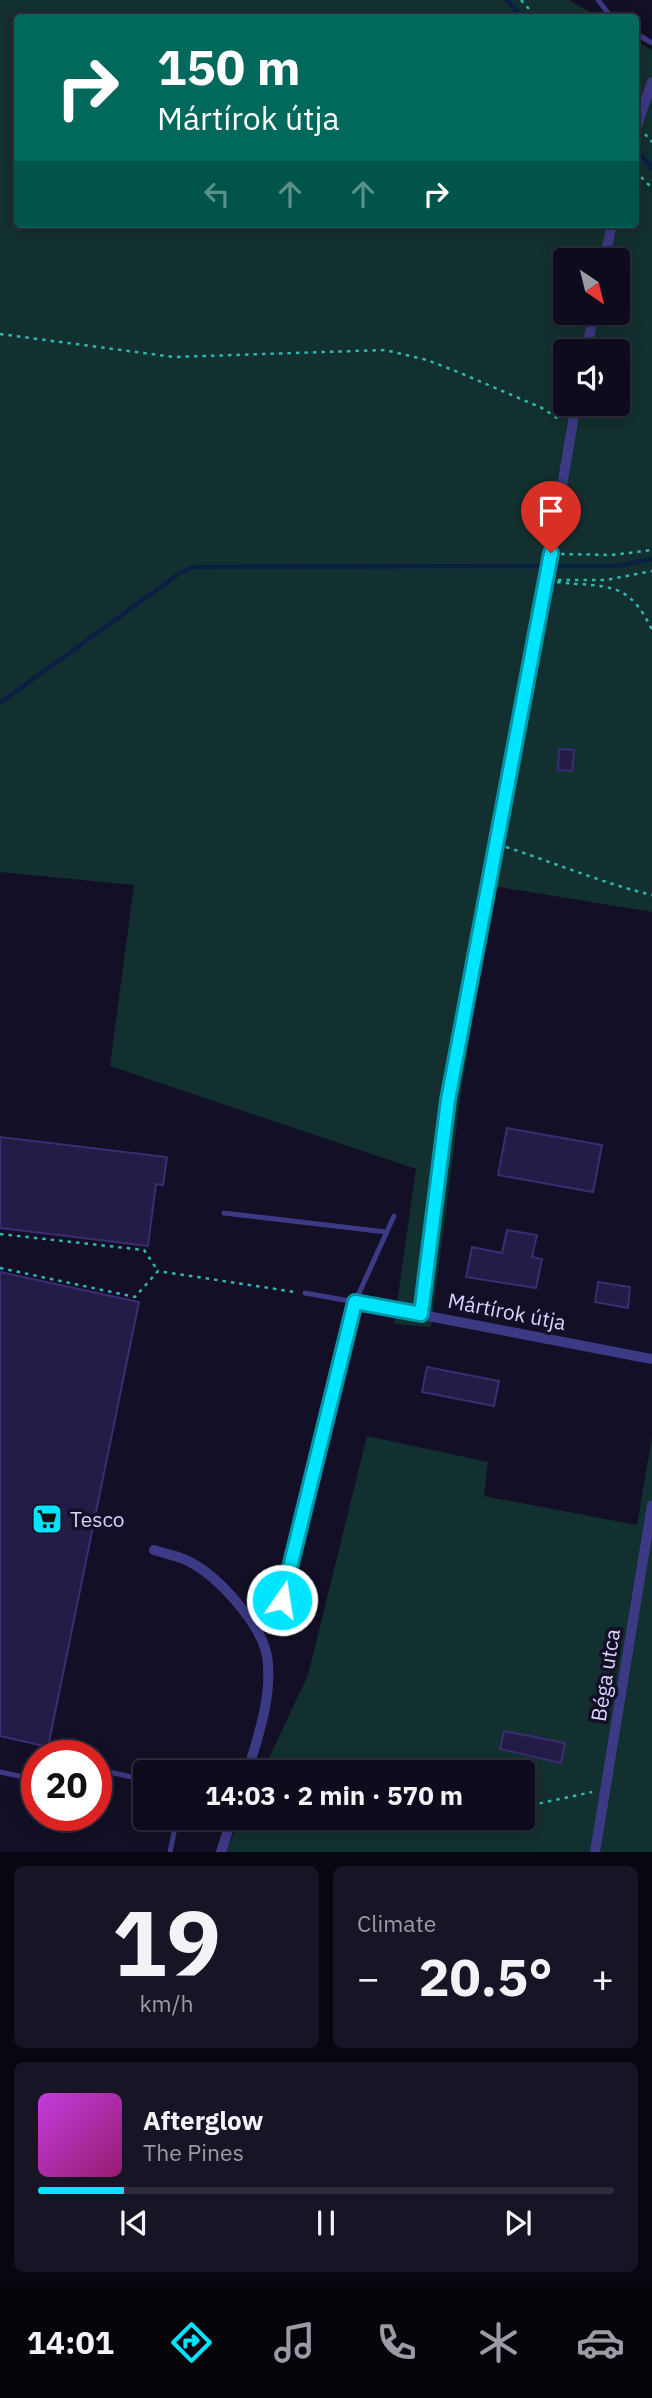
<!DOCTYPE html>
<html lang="en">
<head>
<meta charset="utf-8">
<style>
  body { margin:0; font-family:"IBM Plex Sans",sans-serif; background:#171425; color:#f1f3f6; height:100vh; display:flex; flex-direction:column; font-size:26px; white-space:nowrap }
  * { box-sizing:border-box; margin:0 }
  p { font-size:23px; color:#9b9ba3 }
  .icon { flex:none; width:38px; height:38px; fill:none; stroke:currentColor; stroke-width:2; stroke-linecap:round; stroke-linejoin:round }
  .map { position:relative; height:1852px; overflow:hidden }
  .details { display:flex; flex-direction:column; gap:14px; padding:14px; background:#08060f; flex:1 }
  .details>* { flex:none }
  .top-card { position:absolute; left:14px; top:14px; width:625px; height:214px; border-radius:7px; box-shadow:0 4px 18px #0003,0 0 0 2px #2e2b3b; background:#00695c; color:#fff; overflow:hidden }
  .needle { width:46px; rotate:145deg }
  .controls { position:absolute; left:553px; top:248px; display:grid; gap:14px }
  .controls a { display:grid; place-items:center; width:77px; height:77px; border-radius:7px; background:#0e0b1c; box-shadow:0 4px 18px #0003,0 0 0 2px #2e2b3b; font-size:35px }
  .speed { position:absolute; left:21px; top:1740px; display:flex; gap:14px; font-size:35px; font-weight:700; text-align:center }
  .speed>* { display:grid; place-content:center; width:91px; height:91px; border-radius:50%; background:#0e0b1c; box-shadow:0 4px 18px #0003,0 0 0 2px #2e2b3b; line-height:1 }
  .speed .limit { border:10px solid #d22; background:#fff; color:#111 }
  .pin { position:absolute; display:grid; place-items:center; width:60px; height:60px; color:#fff; margin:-72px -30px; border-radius:50% 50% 50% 0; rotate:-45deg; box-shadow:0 0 7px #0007 }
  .pin .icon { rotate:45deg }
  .me { position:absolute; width:77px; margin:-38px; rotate:13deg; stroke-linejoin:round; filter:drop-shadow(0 0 5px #0008) }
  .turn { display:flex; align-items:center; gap:24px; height:147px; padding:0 28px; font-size:32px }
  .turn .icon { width:91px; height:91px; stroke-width:2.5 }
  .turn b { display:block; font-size:49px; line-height:60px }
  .lanes { display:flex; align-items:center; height:66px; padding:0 28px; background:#0003; justify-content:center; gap:35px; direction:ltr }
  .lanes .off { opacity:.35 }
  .big { font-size:52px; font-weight:800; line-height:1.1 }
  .details .widget { flex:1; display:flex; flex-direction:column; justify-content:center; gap:10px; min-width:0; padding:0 24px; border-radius:10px; background:#171425 }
  .details .dial { align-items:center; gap:0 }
  .dial b { font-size:91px; line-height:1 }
  .song { display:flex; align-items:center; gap:21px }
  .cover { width:84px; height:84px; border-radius:10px; background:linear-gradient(135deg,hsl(290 70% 55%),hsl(320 70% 35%)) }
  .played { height:7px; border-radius:4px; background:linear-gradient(90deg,#00e5ff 15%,#2e2b3b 15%) }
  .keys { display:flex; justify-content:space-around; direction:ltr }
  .heat { display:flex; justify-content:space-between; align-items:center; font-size:38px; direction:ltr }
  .details .tiles { flex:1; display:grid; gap:14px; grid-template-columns:1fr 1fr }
  .widget:last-child { grid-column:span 2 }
  .trip { position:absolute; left:133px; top:1760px; width:402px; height:70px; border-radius:7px; background:#0e0b1c; box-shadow:0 4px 18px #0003,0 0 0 2px #2e2b3b; font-weight:800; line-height:70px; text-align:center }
  .dock { display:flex; height:112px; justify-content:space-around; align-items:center; background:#06040b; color:#9b9ba3 }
  .dock .icon { width:49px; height:49px }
  .dock .active { color:#00e5ff }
  .dock b { font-size:32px; color:#f1f3f6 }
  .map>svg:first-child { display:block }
</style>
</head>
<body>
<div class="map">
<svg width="652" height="1852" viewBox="0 0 652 1852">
  <rect width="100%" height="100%" fill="#130f26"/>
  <path fill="#12302f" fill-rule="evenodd" d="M0 0H569L598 17 18 18V224H635V40L652 50V912L493 886 461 1093 431 1327 394 1324 416 1169 110 1066 134 885 0 872ZM565 261H618V313H565ZM565 352H618V404H565Z
    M367 1436 488 1462 484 1496 637 1525 652 1437V1852H225L241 1818H523V1773H262L308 1675Z"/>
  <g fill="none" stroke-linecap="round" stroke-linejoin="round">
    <path stroke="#0a1f44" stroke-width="4.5" d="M507 0 522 18
      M637 151 652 168
      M559 566H618L652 559
      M0 703 180 573 194 567 540 566"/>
  </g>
  <path fill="#241b47" stroke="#3b2d73" stroke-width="2" d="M559 749 574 750 572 771 558 770Z
    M507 1128 602 1145 593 1192 498 1175Z
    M0 1137 167 1157 163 1185 156 1184 148 1246 0 1228Z
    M507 1230 537 1235 532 1257 542 1259 536 1288 466 1277 472 1247 502 1253Z
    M0 1272 139 1302 48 1747 0 1736Z
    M598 1282 630 1287 628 1308 595 1302Z
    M427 1367 499 1381 494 1406 422 1392Z
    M504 1731 565 1743 561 1763 500 1749Z"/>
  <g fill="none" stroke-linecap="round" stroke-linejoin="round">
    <path stroke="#2fb8b0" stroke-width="2.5" stroke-dasharray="3.5 5" stroke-linecap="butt" d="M521 0 537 18
      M645 134 652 142
      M635 171 652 188
      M0 334 174 357 385 350 427 360 458 372 542 408 560 420
      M561 554 612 555 652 550
      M558 580H606L652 571
      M557 582C607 588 628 579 652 630
      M506 847C555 863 602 883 652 895
      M0 1234 144 1250 158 1271
      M0 1268 135 1297 158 1271 295 1292
      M523 1807 592 1792
      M344 1818H384"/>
    <path stroke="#3d3a85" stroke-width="5" d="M598 0 612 18
      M635 33 652 43
      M224 1213 386 1232
      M305 1293 355 1302
      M252 1621 282 1600 355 1302 394 1216
      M96 1769 145 1780
      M0 1772 19 1776 37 1774
      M170 1852 177 1818"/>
    <path stroke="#3d3a85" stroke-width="10" d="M635 131 652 82
      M604 261 612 224
      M586 352 594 313
      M355 1302 652 1359
      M421 1314 448 1100 546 580 576 404
      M154 1550C166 1554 180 1556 190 1562 219 1577 261 1624 267 1656 273 1695 258 1737 247 1773
      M221 1852 232 1818
      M595 1852 652 1505"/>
  </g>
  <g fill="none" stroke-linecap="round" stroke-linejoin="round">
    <g stroke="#0095a6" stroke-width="18">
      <path id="route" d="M282 1600 355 1302 421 1314 448 1100 551 553"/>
    </g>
    <use href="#route" stroke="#00e5ff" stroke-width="12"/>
  </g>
  <defs>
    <g id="supermarket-square" transform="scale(1.575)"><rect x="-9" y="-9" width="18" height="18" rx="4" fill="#00e5ff" stroke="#130f26"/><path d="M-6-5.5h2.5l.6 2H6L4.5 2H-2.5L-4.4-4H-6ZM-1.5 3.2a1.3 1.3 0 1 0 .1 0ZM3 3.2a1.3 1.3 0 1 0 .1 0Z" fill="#111"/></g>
  </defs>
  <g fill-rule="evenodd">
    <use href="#supermarket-square" x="47" y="1519"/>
  </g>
  <g text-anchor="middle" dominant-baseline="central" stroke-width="7" stroke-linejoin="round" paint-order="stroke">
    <g font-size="21" fill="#d9d4ff" stroke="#130f26">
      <text transform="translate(507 1311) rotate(11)">Mártírok útja</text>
      <text transform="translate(605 1675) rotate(-81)">Béga utca</text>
    </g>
    <g font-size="21" fill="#d9d4ff" stroke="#130f26" text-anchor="start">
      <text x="70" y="1519">Tesco</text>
    </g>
  </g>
</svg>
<div class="controls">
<a><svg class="needle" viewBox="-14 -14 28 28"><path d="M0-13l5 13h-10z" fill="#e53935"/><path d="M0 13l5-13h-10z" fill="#9b9ba3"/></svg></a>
<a><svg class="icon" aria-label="sound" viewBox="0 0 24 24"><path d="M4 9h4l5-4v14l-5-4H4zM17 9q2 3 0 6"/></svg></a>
</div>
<div class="speed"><div class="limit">20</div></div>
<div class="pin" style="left:551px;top:553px;background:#d93025"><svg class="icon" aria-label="arrive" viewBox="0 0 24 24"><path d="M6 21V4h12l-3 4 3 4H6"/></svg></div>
<svg class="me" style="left:282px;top:1600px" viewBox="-20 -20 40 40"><circle r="17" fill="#00e5ff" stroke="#fff" stroke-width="3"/><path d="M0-11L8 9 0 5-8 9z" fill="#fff"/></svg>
<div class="trip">14:03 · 2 min · 570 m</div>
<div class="top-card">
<div class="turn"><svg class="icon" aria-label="right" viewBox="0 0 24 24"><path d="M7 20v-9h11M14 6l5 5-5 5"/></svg><div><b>150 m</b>Mártírok útja</div></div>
<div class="lanes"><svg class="icon off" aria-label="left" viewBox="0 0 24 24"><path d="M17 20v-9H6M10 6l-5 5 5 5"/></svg><svg class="icon off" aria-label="ahead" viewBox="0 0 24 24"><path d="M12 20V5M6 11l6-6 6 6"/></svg><svg class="icon off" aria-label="ahead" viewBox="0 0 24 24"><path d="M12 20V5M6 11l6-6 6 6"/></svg><svg class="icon" aria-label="right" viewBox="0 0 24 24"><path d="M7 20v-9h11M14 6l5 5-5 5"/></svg></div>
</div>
</div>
<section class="details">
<div class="tiles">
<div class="widget dial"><b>19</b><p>km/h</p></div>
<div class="widget"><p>Climate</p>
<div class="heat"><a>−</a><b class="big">20.5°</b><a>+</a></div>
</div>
<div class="widget">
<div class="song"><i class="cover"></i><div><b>Afterglow</b><p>The Pines</p></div></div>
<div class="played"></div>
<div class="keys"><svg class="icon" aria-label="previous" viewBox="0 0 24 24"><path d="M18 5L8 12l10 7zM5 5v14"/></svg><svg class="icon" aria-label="pause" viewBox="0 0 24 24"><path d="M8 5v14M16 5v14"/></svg><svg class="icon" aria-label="next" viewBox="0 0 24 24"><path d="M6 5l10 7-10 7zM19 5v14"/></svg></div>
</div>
</div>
</section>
<nav class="dock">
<b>14:01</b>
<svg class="icon active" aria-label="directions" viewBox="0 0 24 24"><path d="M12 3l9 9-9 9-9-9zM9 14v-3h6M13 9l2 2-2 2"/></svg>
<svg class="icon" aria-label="music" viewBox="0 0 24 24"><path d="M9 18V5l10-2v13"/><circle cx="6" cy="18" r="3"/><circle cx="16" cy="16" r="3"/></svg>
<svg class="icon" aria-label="phone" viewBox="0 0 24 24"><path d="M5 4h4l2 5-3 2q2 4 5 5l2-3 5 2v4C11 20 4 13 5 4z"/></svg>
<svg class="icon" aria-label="climate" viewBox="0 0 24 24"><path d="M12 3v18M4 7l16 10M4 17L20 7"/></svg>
<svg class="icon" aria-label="car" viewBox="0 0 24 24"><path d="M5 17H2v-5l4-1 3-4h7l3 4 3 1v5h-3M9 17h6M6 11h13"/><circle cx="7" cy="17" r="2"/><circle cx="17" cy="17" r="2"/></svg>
</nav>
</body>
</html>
